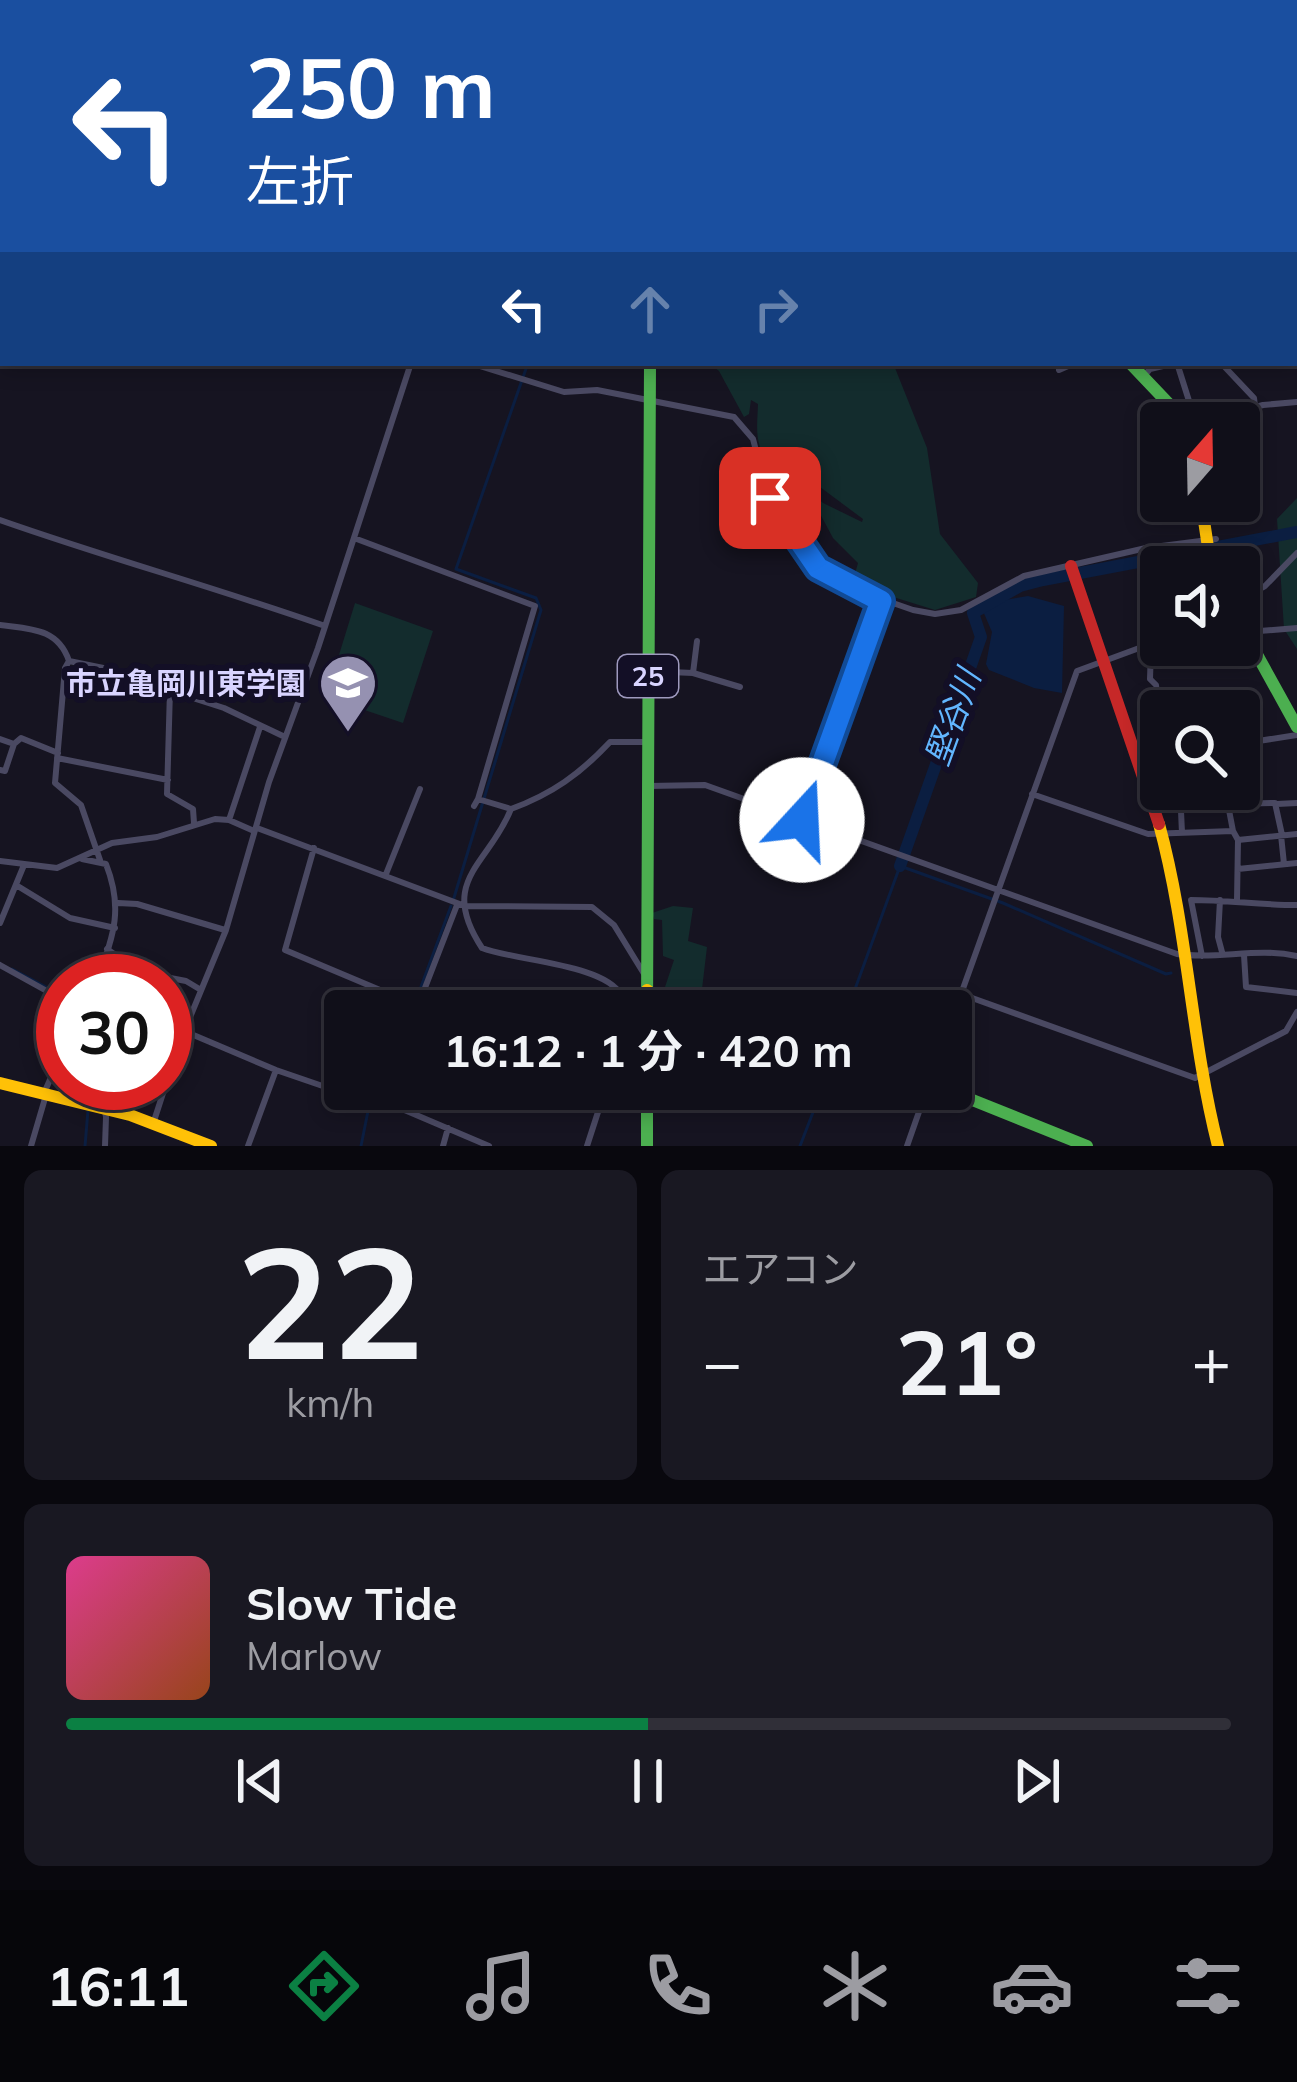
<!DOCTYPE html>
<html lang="ja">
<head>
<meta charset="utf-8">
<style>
  body { margin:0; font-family:Mulish,"Noto Sans JP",sans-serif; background:#191822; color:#f1f3f6; height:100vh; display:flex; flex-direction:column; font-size:45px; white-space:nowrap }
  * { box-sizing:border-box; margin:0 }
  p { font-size:39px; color:#9c9ca2 }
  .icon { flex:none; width:66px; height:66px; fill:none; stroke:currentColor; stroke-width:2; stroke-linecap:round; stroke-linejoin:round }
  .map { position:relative; height:1146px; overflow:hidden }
  .panel { display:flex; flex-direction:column; gap:24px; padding:24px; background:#09080e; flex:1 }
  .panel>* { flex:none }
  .top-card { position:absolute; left:0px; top:0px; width:1299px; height:366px; box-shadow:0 6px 18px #0003,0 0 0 3px #302f38; background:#1a4fa0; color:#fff; overflow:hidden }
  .needle { width:78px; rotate:20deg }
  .fabs { position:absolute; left:1140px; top:402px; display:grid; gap:24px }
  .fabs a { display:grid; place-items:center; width:120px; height:120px; border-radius:12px; background:#100f19; box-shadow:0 6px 18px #0003,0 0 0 3px #302f38; font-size:60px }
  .speed { position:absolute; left:36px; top:954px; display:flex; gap:24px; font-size:60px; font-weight:700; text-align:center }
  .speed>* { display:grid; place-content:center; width:156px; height:156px; border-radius:50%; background:#100f19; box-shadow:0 6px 18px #0003,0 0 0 3px #302f38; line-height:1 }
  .speed .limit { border:18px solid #d22; background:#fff; color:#111 }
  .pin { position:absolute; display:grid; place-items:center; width:102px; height:102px; color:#fff; margin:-51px; border-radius:24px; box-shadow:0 6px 18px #0006 }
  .me { position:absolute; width:132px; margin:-66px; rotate:20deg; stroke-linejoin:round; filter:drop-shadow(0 0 9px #0008) }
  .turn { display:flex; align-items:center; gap:42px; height:252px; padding:0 48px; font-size:54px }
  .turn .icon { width:156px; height:156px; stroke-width:2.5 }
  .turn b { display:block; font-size:84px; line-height:102px }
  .lanes { display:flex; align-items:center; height:114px; padding:0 48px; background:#0003; justify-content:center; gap:60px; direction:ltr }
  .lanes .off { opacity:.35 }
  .big { font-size:90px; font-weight:700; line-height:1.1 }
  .panel .tile { flex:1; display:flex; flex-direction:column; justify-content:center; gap:18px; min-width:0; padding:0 42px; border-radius:18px; background:#191822 }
  .panel .dial { align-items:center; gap:0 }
  .dial b { font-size:156px; line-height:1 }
  .song { display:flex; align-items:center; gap:36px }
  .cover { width:144px; height:144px; border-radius:18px; background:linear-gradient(135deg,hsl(330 70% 55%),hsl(20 70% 35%)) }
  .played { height:12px; border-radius:6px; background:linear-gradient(90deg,#0b8043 50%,#302f38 50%) }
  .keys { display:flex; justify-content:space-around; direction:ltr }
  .heat { display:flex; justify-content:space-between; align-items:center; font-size:66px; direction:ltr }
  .panel .tiles { flex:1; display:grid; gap:24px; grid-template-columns:1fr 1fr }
  .tile:last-child { grid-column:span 2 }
  .trip { position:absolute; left:324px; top:990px; width:648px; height:120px; border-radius:12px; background:#100f19; box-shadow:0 6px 18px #0003,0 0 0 3px #302f38; font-weight:700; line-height:120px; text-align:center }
  .dock { display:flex; height:192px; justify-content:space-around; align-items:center; background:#06060a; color:#9c9ca2 }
  .dock .icon { width:84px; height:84px }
  .dock .on { color:#0b8043 }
  .dock b { font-size:54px; color:#f1f3f6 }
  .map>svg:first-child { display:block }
</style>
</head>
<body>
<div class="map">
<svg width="1297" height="1146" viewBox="0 0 1297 1146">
  <rect width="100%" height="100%" fill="#161421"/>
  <path fill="#132c2d" d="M709 363H893L927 448 940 534 978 583 976 597 935 610 858 586 853 581 858 563 833 538 809 493 810 491 823 503 862 522 863 519 820 487 804 482 807 503 820 532 815 534 811 528 807 541 802 540 783 513 765 468 770 466C754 444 757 429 758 404L751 400 749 414 744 417 719 371Z
    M1297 498V649L1284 629 1277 519Z
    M355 603 433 631 403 723 326 697Z
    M673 906 693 908 688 941 707 947 700 1006 660 1011 666 1002 662 996 674 960 663 956 662 920 654 919 652 913Z"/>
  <path fill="#0b1e41" d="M1028 596 1064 606 1062 693 1034 688 989 670 986 664 992 632 983 611 1004 600Z"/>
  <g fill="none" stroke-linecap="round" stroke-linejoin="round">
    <path stroke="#0b1e41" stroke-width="3" d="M93 0 96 1
      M453 901 541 610 536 598 456 569 528 363
      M12 969 63 996
      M412 1011 451 906
      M847 1011 900 866 1003 903 1166 974 1171 973
      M379 1094 381 1089
      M88 1098V1083
      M85 1146 88 1110
      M361 1146 370 1101
      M800 1146 822 1089"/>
    <path stroke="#0b1e41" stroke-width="12" d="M900 866 981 637 973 613 1020 586 1043 580 1297 532"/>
    <path stroke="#4a4962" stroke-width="6" d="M417 0 420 3
      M470 0 475 3
      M921 0V3
      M951 0 952 3
      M1145 0V3
      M1178 0V3
      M101 3 102 0
      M318 3 319 0
      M430 3 431 0
      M0 186 3 187
      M0 284 3 275
      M470 363 564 392 597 390 734 417 753 439 766 489 778 514 819 568 850 588 913 610 935 614 961 610 1024 576 1146 548 1216 539
      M1177 363 1196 423
      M1221 363 1254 398 1255 406
      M1059 370 1075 363
      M1144 376 1150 369 1176 363
      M1200 423 1263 405 1297 402
      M0 520C108 558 217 588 325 626
      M354 538 535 606 478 799
      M1174 567 1209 562
      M1161 569 1146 575 1151 595 1161 597
      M1239 600 1265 586 1297 553
      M0 625C30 629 58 628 69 661L65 668 55 783 81 805 100 860
      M1247 632 1297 628
      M1151 648 1150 679 1156 685 1161 730
      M69 661 118 671 130 678 224 708 285 737
      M648 671 693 673 740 687
      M693 673 697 641
      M170 690 167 794 193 809 194 823
      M0 739 14 744 21 738 58 753
      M1239 744 1297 735
      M57 758 168 780
      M1141 763 1161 756
      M0 770 5 771 14 744
      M648 786 705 785 1177 954C1217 960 1257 947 1297 956
      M1180 789 1182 833
      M1225 789 1233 831
      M1032 794 1148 834 1233 831 1238 840 1297 834
      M1228 804 1275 803 1282 835
      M1277 804 1297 803
      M474 806 478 799 511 809
      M229 820 260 727
      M802 820 881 601
      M257 828 465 906 592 907 614 925 646 977
      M1281 835 1284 864
      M314 848 285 950 418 1006
      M82 859 106 864C124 910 113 936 97 981
      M0 861 57 868 112 843 157 837 215 819 229 820 254 831
      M1238 869 1297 863
      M386 874 420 789
      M16 885 70 918 115 928
      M1220 900 1218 937 1222 952
      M1237 900 1238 840
      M118 903 137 904 225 930
      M0 923 24 865
      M107 949 139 972 186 981 201 990
      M1244 955 1246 987 1297 993
      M1202 956 1191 900C1227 900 1261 905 1297 905
      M0 965 63 1000
      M961 994 1195 1078 1286 1031 1297 1012
      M416 1011 457 905
      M612 1011 621 995C605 964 516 961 482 948 437 880 489 865 511 809 552 794 580 774 610 742H648
      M951 1022 1077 671 1161 640
      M184 1031 276 1070 343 1093 381 1100 489 1146
      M165 1043 179 1044
      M100 1083 106 1117 105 1146
      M45 1091 63 1050
      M381 1100 386 1089
      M153 1124 179 1044 226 930 269 782 318 648 411 363
      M31 1146 46 1095
      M248 1146 276 1070
      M443 1146 448 1128
      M587 1146 598 1112 591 1089
      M907 1146 927 1089"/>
    <path stroke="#4caf50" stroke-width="12" d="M172 0 175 3
      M842 3 843 0
      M1130 363 1187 423
      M1239 622 1297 727
      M647 1011 650 363
      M647 1089V1146
      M945 1089 1087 1146"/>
    <path stroke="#ffc107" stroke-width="12" d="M664 3 665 0
      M1201 501 1211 567
      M1159 824C1188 930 1191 1040 1218 1146
      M647 990 674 1011
      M0 1083 130 1115 211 1146"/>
    <path stroke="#c62828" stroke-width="12" d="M1071 566 1159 824
      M697 1011 768 1005 789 1011"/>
  </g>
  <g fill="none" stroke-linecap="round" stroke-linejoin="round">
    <g stroke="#114b97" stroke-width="30">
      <path id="route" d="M770 498 818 568 881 601 802 820"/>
    </g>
    <use href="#route" stroke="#1a73e8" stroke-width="21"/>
  </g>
  <defs>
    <g id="school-pin" transform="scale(3)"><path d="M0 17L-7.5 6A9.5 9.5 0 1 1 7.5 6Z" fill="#9591b1" stroke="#130f26"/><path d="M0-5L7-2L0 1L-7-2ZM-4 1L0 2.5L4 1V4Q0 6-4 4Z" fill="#fff"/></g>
  </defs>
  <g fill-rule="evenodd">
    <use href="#school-pin" x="348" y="683"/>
  </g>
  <g text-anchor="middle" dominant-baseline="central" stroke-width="12" stroke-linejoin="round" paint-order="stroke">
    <rect fill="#130f26" stroke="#9e99be" stroke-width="3" x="618" y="655" width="60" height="42" rx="9"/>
    <g font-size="27" font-weight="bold" fill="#d9d4ff">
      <text x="648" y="676">25</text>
    </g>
    <g font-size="30" font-weight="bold" fill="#d9d4ff" stroke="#130f26" text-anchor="end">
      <text x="306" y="683">市立亀岡川東学園</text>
    </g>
    <g font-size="33" font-style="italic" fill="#62b6ff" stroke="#130f26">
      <text transform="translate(952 717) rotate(-70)">堅谷川</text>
    </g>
  </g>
</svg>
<div class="fabs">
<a><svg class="needle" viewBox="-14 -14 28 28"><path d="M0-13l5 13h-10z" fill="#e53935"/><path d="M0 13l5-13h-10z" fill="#9c9ca2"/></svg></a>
<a><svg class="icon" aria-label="sound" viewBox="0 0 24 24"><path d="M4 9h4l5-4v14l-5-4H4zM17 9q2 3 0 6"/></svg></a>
<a><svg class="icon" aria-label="search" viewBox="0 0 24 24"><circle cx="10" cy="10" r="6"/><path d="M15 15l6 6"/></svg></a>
</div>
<div class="speed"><div class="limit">30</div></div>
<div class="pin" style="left:770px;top:498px;background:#d93025"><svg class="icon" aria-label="arrive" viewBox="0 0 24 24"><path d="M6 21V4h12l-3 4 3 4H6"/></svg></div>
<svg class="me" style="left:802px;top:820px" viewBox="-20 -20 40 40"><circle r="19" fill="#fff"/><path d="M0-13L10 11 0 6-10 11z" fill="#1a73e8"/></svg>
<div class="trip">16:12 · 1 分 · 420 m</div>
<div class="top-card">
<div class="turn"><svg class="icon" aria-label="left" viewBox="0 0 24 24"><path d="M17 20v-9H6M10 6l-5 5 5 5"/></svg><div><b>250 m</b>左折</div></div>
<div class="lanes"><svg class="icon" aria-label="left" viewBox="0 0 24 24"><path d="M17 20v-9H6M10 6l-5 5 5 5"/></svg><svg class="icon off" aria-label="ahead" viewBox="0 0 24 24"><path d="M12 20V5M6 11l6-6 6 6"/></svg><svg class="icon off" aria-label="right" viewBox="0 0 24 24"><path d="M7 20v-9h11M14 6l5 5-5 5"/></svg></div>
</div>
</div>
<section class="panel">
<div class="tiles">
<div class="tile dial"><b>22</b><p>km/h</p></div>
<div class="tile"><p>エアコン</p>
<div class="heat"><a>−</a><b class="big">21°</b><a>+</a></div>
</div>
<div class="tile">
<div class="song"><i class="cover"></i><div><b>Slow Tide</b><p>Marlow</p></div></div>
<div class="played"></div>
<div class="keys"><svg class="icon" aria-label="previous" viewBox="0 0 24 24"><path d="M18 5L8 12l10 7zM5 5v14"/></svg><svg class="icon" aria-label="pause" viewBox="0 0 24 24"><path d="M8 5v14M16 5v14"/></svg><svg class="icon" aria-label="next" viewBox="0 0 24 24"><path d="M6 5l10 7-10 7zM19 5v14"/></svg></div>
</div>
</div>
</section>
<nav class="dock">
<b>16:11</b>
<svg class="icon on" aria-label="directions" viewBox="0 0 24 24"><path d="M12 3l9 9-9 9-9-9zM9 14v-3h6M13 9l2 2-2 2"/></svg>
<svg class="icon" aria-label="music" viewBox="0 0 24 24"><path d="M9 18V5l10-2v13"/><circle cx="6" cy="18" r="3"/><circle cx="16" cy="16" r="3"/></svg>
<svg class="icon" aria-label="phone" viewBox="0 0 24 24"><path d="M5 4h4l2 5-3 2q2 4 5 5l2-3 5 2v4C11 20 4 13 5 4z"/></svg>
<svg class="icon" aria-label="climate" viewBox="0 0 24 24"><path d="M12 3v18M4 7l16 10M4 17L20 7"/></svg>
<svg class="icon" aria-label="car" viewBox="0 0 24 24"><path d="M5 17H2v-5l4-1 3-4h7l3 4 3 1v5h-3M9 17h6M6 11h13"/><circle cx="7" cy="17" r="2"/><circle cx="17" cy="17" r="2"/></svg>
<svg class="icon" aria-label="filters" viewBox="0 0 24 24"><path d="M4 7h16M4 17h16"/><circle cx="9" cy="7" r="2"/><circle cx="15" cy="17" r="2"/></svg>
</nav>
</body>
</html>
